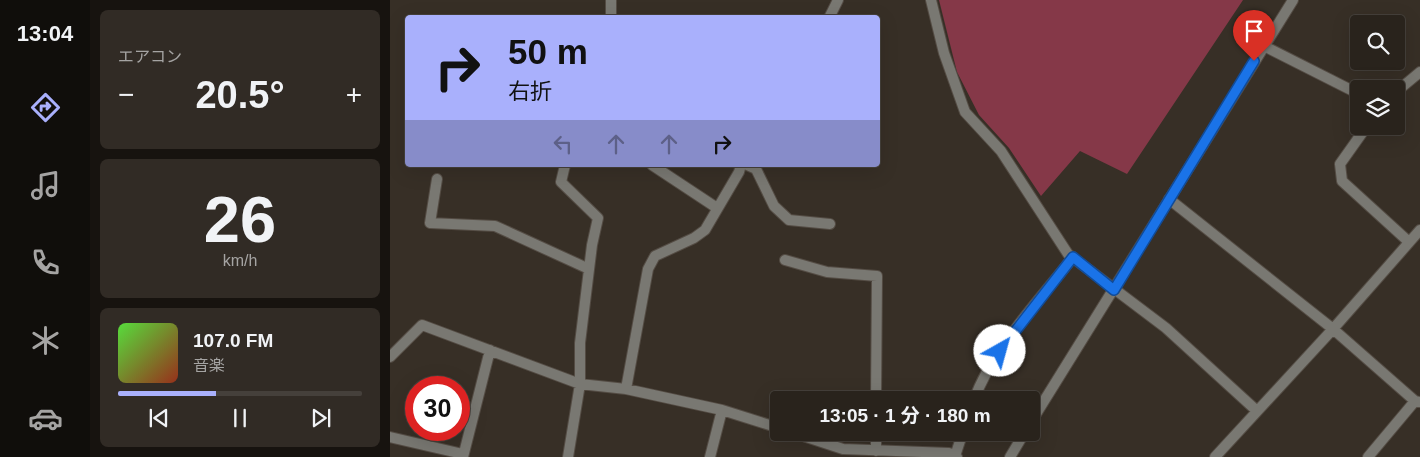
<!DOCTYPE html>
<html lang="ja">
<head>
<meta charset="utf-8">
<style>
  body { margin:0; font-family:Arial,"Noto Sans JP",sans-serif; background:#312b25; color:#f1f3f6; height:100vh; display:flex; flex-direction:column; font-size:19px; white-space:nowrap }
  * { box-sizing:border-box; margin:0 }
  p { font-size:16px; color:#a5a4a3 }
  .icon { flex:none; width:28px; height:28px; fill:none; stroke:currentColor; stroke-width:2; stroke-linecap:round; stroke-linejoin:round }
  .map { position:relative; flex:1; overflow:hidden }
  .drawer { display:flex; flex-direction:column; gap:10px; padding:10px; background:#17130f; width:300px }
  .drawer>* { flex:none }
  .banner { position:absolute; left:15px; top:15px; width:475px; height:152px; border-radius:5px; box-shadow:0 5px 20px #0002,0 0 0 1px #45403b; background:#a9b0fc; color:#111; overflow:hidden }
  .fabs { position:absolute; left:960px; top:15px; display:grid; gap:10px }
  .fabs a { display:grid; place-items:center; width:55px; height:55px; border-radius:5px; background:#29231c; box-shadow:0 5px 20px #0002,0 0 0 1px #45403b; font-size:25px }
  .speed { position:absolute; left:15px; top:376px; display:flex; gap:10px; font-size:25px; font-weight:700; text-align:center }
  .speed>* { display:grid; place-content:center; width:65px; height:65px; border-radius:50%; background:#29231c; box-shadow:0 5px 20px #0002,0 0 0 1px #45403b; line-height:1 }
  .speed .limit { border:8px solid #d22; background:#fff; color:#111 }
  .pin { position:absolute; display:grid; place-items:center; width:42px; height:42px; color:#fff; margin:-51px -21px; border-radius:50% 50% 50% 0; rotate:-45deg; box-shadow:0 0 5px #0007 }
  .pin .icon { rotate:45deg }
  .me { position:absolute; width:55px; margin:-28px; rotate:38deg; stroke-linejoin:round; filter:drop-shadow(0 0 4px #0008) }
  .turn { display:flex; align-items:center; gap:18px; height:105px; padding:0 20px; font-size:22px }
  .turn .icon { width:65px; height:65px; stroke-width:2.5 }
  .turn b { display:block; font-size:35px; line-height:42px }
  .lanes { display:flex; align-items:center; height:48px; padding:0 20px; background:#0003; justify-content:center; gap:25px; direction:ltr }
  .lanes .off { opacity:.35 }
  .big { font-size:38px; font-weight:700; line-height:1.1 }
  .drawer .card { flex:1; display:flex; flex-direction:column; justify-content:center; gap:8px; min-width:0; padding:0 18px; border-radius:8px; background:#312b25 }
  .drawer .dial { align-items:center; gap:0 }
  .dial b { font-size:65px; line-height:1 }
  .song { display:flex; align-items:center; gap:15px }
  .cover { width:60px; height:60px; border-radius:8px; background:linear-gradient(135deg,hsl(110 70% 55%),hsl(10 70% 35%)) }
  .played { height:5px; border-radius:2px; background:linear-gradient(90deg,#a9b0fc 40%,#45403b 40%) }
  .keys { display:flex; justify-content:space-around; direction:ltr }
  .heat { display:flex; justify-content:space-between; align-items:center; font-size:28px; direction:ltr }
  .trip { position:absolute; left:380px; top:391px; width:270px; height:50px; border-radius:5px; background:#29231c; box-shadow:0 5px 20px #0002,0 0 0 1px #45403b; font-weight:700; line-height:50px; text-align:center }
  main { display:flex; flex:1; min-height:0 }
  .dock { display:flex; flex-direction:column; width:90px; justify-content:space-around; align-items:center; background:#100e0b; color:#a5a4a3 }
  .dock .icon { width:35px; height:35px }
  .dock .active { color:#a9b0fc }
  .dock b { font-size:22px; color:#f1f3f6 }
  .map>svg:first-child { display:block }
</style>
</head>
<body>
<main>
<nav class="dock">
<b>13:04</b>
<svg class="icon active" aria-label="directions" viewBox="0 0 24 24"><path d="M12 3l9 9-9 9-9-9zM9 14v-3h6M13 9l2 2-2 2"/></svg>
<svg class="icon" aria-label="music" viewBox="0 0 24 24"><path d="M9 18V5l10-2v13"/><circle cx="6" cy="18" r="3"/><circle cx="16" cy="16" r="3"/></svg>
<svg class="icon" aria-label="phone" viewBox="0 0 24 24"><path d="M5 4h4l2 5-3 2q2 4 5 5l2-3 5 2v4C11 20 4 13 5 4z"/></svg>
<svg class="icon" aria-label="climate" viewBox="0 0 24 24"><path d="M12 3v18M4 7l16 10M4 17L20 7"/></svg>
<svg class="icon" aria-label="car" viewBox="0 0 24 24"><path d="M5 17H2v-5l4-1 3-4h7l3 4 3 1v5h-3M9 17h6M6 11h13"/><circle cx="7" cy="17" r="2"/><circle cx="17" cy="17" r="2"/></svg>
</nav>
<section class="drawer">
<div class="card"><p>エアコン</p>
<div class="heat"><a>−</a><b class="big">20.5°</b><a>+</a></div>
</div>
<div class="card dial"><b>26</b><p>km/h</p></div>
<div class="card">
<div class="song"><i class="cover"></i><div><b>107.0 FM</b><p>音楽</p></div></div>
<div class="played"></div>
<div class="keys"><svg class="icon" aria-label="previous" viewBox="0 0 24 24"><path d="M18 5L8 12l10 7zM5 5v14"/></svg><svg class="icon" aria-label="pause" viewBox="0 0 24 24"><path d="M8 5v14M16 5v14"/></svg><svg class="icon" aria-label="next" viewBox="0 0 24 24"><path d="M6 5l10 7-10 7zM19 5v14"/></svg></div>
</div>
</section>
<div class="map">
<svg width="1030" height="457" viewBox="0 0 1030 457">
  <rect width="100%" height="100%" fill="#372f26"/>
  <path fill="#853848" d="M549 0H853L737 174 690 151 651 196 619 148 589 115 567 72Z"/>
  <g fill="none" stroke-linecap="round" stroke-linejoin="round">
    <g stroke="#544c44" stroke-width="12">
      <path id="minor" d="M221 0V18
        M541 0 554 53 575 112 611 151 678 254 776 328 867 411
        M439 18 448 0
        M874 46 969 94
        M1006 92 1030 72
        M977 126 950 164 952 181 1019 242
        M175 165 171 182 208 218 202 245 190 343V384L178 457
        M262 165 327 208
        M357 165 366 169 384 206 399 220 440 224
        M47 179 40 223 105 226 199 269
        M779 199 943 329 1025 401 1030 402
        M395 260 437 272 487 276 486 400
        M0 357 32 325 190 384 236 389 258 269 265 256 304 238 315 230 349 172 351 165
        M236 389 332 410 389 428
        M584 400C602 349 650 300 683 257
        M401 432 453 449 559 453 567 457
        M0 437 73 454
        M486 451V432
        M565 456 573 432
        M73 457 100 350
        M320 457 332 410
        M825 457 943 329 1030 230
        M978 457 1025 401"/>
    </g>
    <g stroke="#544c44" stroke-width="12">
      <path id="tertiary" d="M641 422 903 0
        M620 457 635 432"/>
    </g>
    <use href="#minor" stroke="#797872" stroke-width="10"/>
    <use href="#tertiary" stroke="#797872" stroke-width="10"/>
  </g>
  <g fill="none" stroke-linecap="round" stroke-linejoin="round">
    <g stroke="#114b97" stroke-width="12">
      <path id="route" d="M610 351 683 257 724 290 864 61"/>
    </g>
    <use href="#route" stroke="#1a73e8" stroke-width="9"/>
  </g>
</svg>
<div class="fabs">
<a><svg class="icon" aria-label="search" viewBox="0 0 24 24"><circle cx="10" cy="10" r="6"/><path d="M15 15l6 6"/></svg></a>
<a><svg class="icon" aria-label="layers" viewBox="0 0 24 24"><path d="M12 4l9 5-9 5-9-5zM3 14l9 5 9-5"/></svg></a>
</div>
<div class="speed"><div class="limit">30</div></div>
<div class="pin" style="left:864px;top:61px;background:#d93025"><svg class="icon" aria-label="arrive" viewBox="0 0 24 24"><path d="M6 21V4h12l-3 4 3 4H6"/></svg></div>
<svg class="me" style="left:610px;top:351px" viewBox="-20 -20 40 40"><circle r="19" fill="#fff"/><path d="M0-13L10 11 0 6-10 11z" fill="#1a73e8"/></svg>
<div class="trip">13:05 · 1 分 · 180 m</div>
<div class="banner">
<div class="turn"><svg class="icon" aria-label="right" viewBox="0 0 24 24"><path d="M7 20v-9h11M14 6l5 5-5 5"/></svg><div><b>50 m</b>右折</div></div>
<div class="lanes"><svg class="icon off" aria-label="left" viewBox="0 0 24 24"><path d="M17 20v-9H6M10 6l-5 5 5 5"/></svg><svg class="icon off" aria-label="ahead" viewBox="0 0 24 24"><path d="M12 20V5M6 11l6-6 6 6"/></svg><svg class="icon off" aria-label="ahead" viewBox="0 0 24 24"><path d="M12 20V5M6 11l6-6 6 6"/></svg><svg class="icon" aria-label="right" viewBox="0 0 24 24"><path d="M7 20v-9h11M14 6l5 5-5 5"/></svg></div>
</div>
</div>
</main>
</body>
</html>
